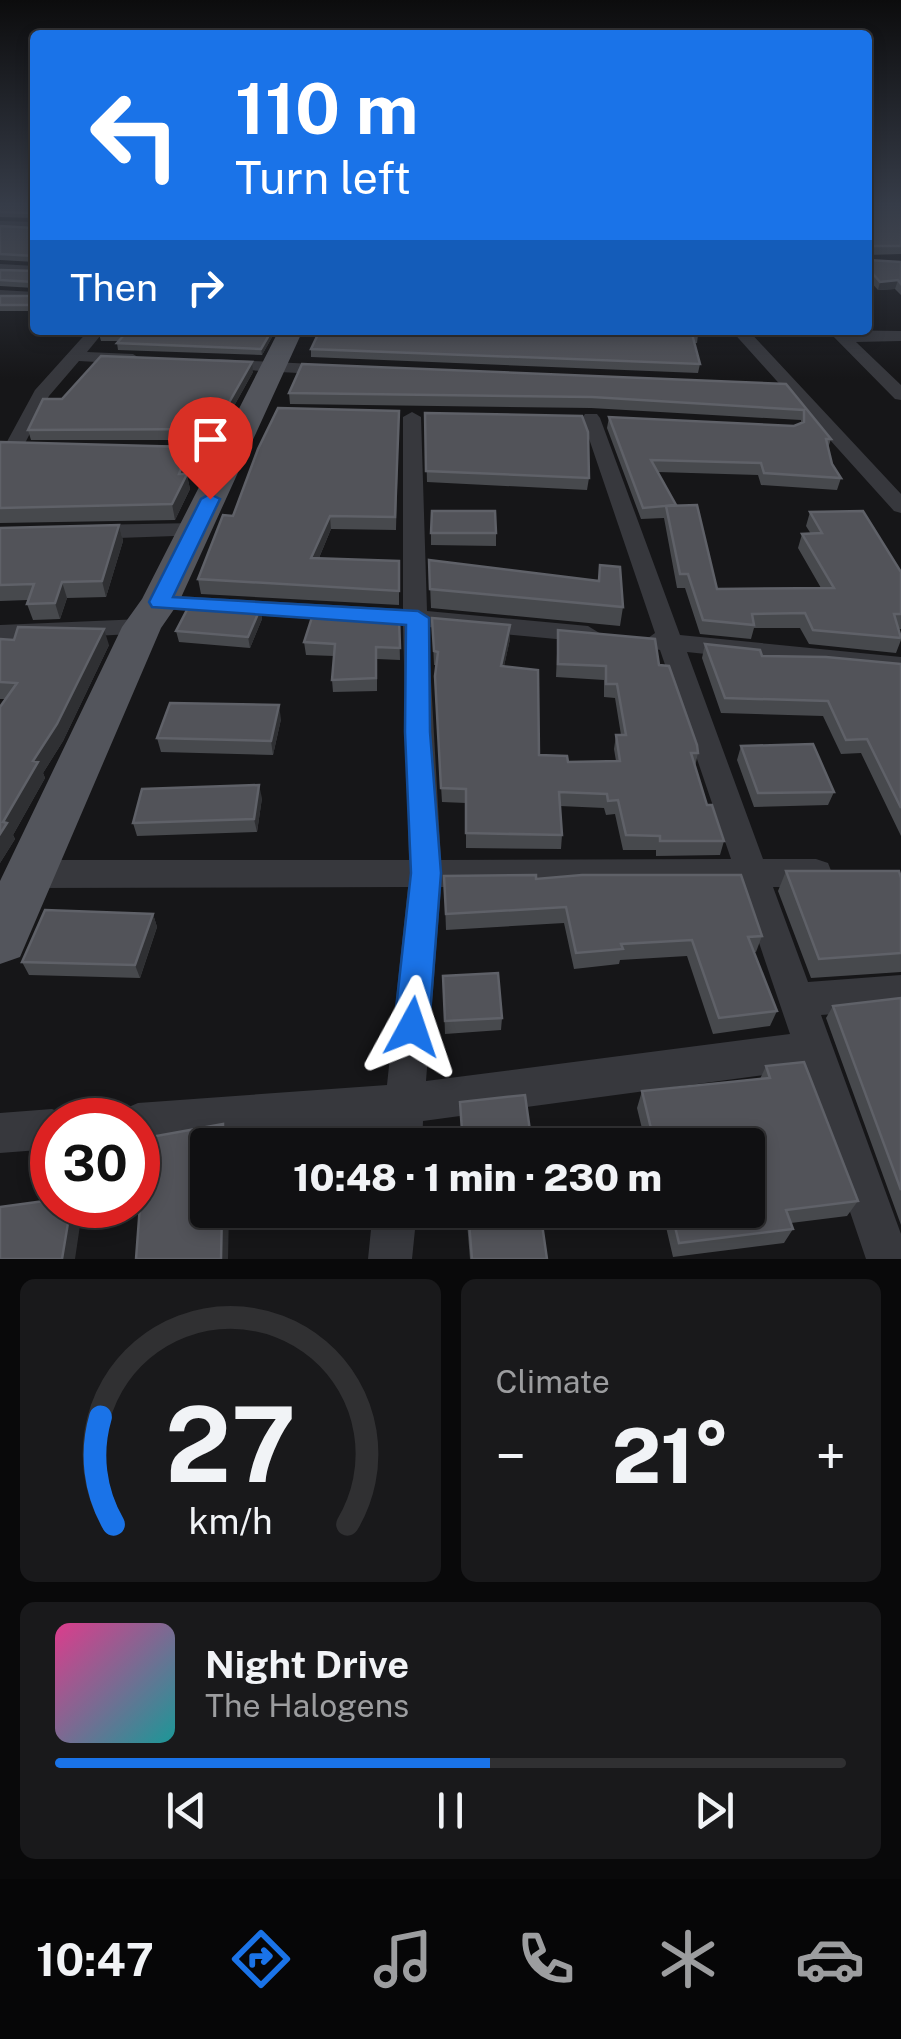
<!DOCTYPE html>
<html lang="en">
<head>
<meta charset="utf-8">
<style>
  body { margin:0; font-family:"Public Sans",sans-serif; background:#19191b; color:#f1f3f6; height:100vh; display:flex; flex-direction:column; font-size:38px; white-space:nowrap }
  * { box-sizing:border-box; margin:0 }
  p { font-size:32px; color:#9c9d9f }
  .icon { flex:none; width:55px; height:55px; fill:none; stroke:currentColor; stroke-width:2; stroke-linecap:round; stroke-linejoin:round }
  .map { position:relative; height:1259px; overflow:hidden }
  .details { display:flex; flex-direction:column; gap:20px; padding:20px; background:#09090a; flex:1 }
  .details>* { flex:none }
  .top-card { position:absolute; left:30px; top:30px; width:842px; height:305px; border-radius:10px; box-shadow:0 5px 15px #0003,0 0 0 2px #303032; background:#1a73e8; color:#fff; overflow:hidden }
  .speed { position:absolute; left:30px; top:1098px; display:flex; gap:20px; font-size:50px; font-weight:700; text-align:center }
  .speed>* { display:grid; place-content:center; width:130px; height:130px; border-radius:50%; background:#101012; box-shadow:0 5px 15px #0003,0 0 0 2px #303032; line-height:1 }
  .speed .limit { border:15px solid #d22; background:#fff; color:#111 }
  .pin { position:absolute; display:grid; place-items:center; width:85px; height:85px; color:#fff; margin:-102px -42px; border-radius:50% 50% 50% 0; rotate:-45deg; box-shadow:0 0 10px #0007 }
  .pin .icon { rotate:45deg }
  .me { position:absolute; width:110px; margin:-55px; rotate:5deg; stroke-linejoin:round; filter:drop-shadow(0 0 8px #0008) }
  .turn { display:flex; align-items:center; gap:35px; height:210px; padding:0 40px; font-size:45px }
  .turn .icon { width:130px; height:130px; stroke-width:2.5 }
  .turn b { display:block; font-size:70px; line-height:85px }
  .then { display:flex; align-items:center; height:95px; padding:0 40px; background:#0003; gap:20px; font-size:38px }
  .big { font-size:75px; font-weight:800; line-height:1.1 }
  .details .widget { flex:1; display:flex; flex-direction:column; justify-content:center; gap:15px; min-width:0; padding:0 35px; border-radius:15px; background:#19191b }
  .details .dial { align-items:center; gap:0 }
  .dial svg { height:260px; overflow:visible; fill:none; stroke:#303032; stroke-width:7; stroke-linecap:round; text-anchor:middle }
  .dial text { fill:#f1f3f6; stroke:none }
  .song { display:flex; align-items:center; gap:30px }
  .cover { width:120px; height:120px; border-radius:15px; background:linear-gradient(135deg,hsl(330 70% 55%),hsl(180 70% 35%)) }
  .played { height:10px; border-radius:5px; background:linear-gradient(90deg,#1a73e8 55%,#303032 55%) }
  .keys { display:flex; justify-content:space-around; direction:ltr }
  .heat { display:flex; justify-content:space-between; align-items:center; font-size:55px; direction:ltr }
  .details .tiles { flex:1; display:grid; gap:20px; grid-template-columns:1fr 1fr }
  .widget:last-child { grid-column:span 2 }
  .trip { position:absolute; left:190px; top:1128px; width:575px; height:100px; border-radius:10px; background:#101012; box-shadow:0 5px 15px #0003,0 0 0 2px #303032; font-weight:800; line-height:100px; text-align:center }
  .dock { display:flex; height:160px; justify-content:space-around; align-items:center; background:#060607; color:#9c9d9f }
  .dock .icon { width:70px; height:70px }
  .dock .current { color:#1a73e8 }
  .dock b { font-size:45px; color:#f1f3f6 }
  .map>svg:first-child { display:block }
</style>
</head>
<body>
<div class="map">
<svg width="901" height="1259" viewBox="0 0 901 1259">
  <rect width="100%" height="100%" fill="#161618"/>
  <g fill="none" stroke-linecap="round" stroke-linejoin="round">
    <path fill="#37383d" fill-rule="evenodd" d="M0 221 35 222V230L0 229Z
      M0 264 35 266V274L0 272Z
      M0 290 35 292V300L0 298Z
      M89 330H105L87 352 133 354 141 359 133 364 79 361 49 396 20 453H6L3 449 35 390Z
      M731 330H748L901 494V513L894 511Z
      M827 330 901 331V341L856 342 901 385V400L895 399Z
      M218 359 333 365 341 370 333 375 212 368V360Z
      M412 412 421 417 427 611 588 626 601 634 588 642 428 627 441 860 731 859 660 650 648 647 644 641 655 633 582 418 585 414H597L600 418 680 635 901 657V675L687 652 763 859H816L828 863 832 873 828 883 816 887H773L808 982 901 975V1009L821 1015 901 1234V1259H866L802 1070 423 1121 422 1145H380L382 1126 138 1143V1120H119L124 1109 138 1103 387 1085 408 887 30 888 18 884 14 874 18 864 30 860H409L403 625 160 609 148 602 160 595 403 609V417ZM441 887H740L790 1034 426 1081Z
      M160 445 235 446 245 452 235 458 153 455V447Z
      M195 523 203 525 206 530 203 535 90 539 79 532 90 525Z
      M142 619 154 627 151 633 0 641V625Z
      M52 1109 66 1115 69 1120H52V1149L0 1153V1113Z
      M373 1210H417L412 1259H368Z"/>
    <path fill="#53555c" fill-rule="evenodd" d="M279 330H303L179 602 161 628 20 957 0 964V881L122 627 142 599Z"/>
  </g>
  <path fill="#47494d" d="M0 203H35V218L0 217Z
    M868 203H901V254L868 255Z
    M0 226 33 228 35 262 0 260Z
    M868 260 901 262V295L895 289 878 290 868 279Z
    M0 270 35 271 34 288 0 286Z
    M0 296H35V311H0Z
    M276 330 262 355 118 350 117 343 118 341H101L99 334Z
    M698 335 697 343H695L700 364 698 373 311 357V349Z
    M253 372 215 440H31L28 430 62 399Z
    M786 384 831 439 828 448 832 464 841 478 837 490 761 485 758 475 658 472 717 589 821 588 798 548 802 534H811L806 526 810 512 901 572V629H899L901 640 896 653 809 644 800 628H754L751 639 700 634 685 588H677L664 518 641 519 607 428 609 417 794 426 801 423V420L591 408 290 404 289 393Z
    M399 411 396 530 331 529 319 558 399 561V605L201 594 198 579 233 516Z
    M425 413 589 478 587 490 427 482Z
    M0 442 192 461 187 475 190 489 175 520 0 523Z
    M119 525 123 541 106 597 67 598 60 619 33 620 27 604 28 600 0 601V528Z
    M431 533H496V546L431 545Z
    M429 560 623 607 620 626 431 608Z
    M260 609 262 619 250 648 179 642 176 631Z
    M399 617 400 660 377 659V691L333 692 332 680 334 656 306 655 304 642Z
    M432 618 510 639 504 666 539 755 568 762 616 761 614 749 616 735H621L615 698 604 697V680L556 677 558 630 659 665 698 753 695 767 707 805 724 841 720 855 656 856V850H623L615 814 606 815 604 808 560 806 562 835 561 849 466 848V803L442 802 435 690 436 665H434Z
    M0 639 109 645 63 741 43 773 45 778 13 835 15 839 0 863 6 699H0Z
    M705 644 762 656 901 664V836L861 753 841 754 823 716 721 713 702 658Z
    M281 719 273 755 161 752 157 738Z
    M741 746 834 792 828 805 754 807 737 760Z
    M262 798 257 832 137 836 133 823Z
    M786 871 901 878V972L811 978 778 891Z
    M444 876 536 879 762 936 756 952H754L777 1011 770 1026 713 1034 687 956 620 960 619 964 574 969 564 923 446 930Z
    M153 914 157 927 140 978 29 975 22 962Z
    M443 976 502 1018 501 1030 445 1034Z
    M901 998V1225L826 1018 833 1006Z
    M766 1066 858 1201 847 1216 791 1223 793 1229 784 1243 673 1257 662 1210H748V1145H646L637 1108 642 1091 760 1079Z
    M345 1210H370L368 1224 347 1228Z
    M466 1210H540L547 1259H470Z"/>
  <path fill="#2f3033" d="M898 280 895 289 878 290 880 282Z
    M272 330H276L262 355 261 349Z
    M252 362 253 372 215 440 214 429Z
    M189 447 192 461 187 475 190 489 175 520 172 504 179 474Z
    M330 516 331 529 313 572 311 558Z
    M119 525 123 541 106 597 102 581Z
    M62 582 67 598 60 619 55 603Z
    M260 609 262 619 250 648 248 637Z
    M510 625V639L501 680V666Z
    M104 629 109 645 63 741 43 773 45 778 13 835 15 839 0 863V834L3 822 33 761Z
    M279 705 281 719 273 755 271 741Z
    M259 785 262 798 257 832 254 819Z
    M153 914 157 927 140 978 135 965Z
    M223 1124 229 1141V1145H223Z
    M71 1205H78L82 1212 75 1259H62Z
    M222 1210H229L228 1259H221Z"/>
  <path fill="#525359" stroke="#5f6168" stroke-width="2.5" d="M0 203H35V214L34 213 0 212Z
    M868 203H901V246H870L868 249Z
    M35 223V265L34 256 0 254V226L33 228Z
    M868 260 901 262V284L898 280 880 282 868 268Z
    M0 270 35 271V291L34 282 0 280Z
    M0 296H35V305H0Z
    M102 330H272L261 349 117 343 124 335 99 334Z
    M320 330H697L698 335 692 334 700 364 311 349Z
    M101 356 252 362 214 429 28 430 43 399H62Z
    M302 364 786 384 831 439H826L832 464 841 478 764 473 761 463 651 460 676 505 643 508 609 417 794 426 804 422V410L592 397 289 393Z
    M278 408 399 411 395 517 330 516 311 558 399 561V591L198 579 223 515 233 516 258 449Z
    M425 413 582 416 588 432 589 478 426 471Z
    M0 442 189 447 179 474H187L172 504 0 508Z
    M697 505 717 589 834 588 802 534 822 533 810 512 863 511 901 572V614H894L901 638 813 630 805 613 752 614 754 625 703 620 688 574H680L666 506Z
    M432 511H495L496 533H431Z
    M119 525 102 581 62 582 55 603 27 604 34 584 0 585V528Z
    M429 560 599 581 600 565 620 567 623 607 430 589Z
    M190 604 260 609 248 637 176 631Z
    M314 611 399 617 400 648 376 647V678L332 680 335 644 304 642Z
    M432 618 510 625 501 666 538 670 539 755 567 756 568 762 620 761 616 735H626L617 684H606V666L558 664V630L655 639 659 665 669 666 697 745 698 753H691L707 805H712L724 841H660V836L626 835 618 800 608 801 607 794 559 792 562 835 466 833V789L441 788 435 676 438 652 434 651Z
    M18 627 104 629 57 724 33 761 38 762 3 822 7 823 0 834V707L17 683 0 682V639L14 640Z
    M705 644 760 650 762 656 826 657 901 664V808L867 739 846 740 828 701 725 698Z
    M170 703 279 705 271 741 157 738Z
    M813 744 834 792 758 793 741 746Z
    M259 785 254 819 133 823 142 789Z
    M786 871H899L901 878V953L819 959Z
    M536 875V879L582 875H741L762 936 748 937 777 1011 719 1018 692 940 621 944 623 949 576 953 566 907 446 914 444 876Z
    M45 910 153 914 135 965 22 962Z
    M498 973 502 1018 445 1021 443 976Z
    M901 998V1190L833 1006Z
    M804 1062 858 1201 786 1210 793 1229 679 1243 671 1210H748V1145H655L642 1091 770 1078 766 1066Z
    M525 1095 532 1145H463L460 1102Z
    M223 1124V1145H208V1210H222L221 1259H136L145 1138Z
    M52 1200V1205H71L62 1259H0V1207Z
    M345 1210H368L367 1219 346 1223Z
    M468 1210H540L547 1259H472Z"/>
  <linearGradient id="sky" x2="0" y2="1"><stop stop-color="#0c0c0d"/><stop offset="0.54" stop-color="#363c48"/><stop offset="1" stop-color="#363c48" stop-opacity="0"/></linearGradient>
  <rect width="901" height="379" fill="url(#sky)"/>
  <path fill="#1a73e8" stroke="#114b97" stroke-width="2.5" d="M210 494 220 499 173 597 418 611 429 618 430 732 441 873 429 1027 424 1039 412 1043 399 1039 394 1027 411 873 405 732 406 625 152 607 149 602 201 499Z"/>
</svg>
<div class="speed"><div class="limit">30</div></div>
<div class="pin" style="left:210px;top:499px;background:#d93025"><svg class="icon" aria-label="arrive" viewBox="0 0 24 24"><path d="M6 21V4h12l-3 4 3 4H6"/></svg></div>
<svg class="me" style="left:412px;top:1027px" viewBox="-20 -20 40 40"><path d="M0-17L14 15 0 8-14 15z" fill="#1a73e8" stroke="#fff" stroke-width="4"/></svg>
<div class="trip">10:48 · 1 min · 230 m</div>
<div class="top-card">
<div class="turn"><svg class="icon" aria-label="left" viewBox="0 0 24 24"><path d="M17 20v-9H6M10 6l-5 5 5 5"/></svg><div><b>110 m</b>Turn left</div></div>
<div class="then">Then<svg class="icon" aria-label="right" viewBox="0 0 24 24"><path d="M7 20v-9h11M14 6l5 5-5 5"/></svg></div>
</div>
</div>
<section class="details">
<div class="tiles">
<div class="widget dial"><svg viewBox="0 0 100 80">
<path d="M14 69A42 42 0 1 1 86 69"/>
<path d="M14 69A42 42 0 0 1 10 36" stroke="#1a73e8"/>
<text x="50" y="56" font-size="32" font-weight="700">27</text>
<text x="50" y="72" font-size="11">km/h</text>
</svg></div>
<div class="widget"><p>Climate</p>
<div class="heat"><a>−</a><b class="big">21°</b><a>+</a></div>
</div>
<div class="widget">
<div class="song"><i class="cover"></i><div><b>Night Drive</b><p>The Halogens</p></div></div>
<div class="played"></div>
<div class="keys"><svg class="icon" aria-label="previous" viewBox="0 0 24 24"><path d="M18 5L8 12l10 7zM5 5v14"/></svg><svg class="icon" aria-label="pause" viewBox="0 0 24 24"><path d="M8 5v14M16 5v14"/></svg><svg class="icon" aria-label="next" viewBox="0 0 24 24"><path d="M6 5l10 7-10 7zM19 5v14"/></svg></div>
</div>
</div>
</section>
<nav class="dock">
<b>10:47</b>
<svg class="icon current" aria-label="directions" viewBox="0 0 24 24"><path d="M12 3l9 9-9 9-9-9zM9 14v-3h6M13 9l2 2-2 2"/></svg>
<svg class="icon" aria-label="music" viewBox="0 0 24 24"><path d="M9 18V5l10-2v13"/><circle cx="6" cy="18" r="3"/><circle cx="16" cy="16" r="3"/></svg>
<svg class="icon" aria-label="phone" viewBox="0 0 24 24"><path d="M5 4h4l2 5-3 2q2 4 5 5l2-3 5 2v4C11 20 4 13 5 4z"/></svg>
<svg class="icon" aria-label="climate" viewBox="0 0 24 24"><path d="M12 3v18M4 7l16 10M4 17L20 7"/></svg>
<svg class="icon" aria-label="car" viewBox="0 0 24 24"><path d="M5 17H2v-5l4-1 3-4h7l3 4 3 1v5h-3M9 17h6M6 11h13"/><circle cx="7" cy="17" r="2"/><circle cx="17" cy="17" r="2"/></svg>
</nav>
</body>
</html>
